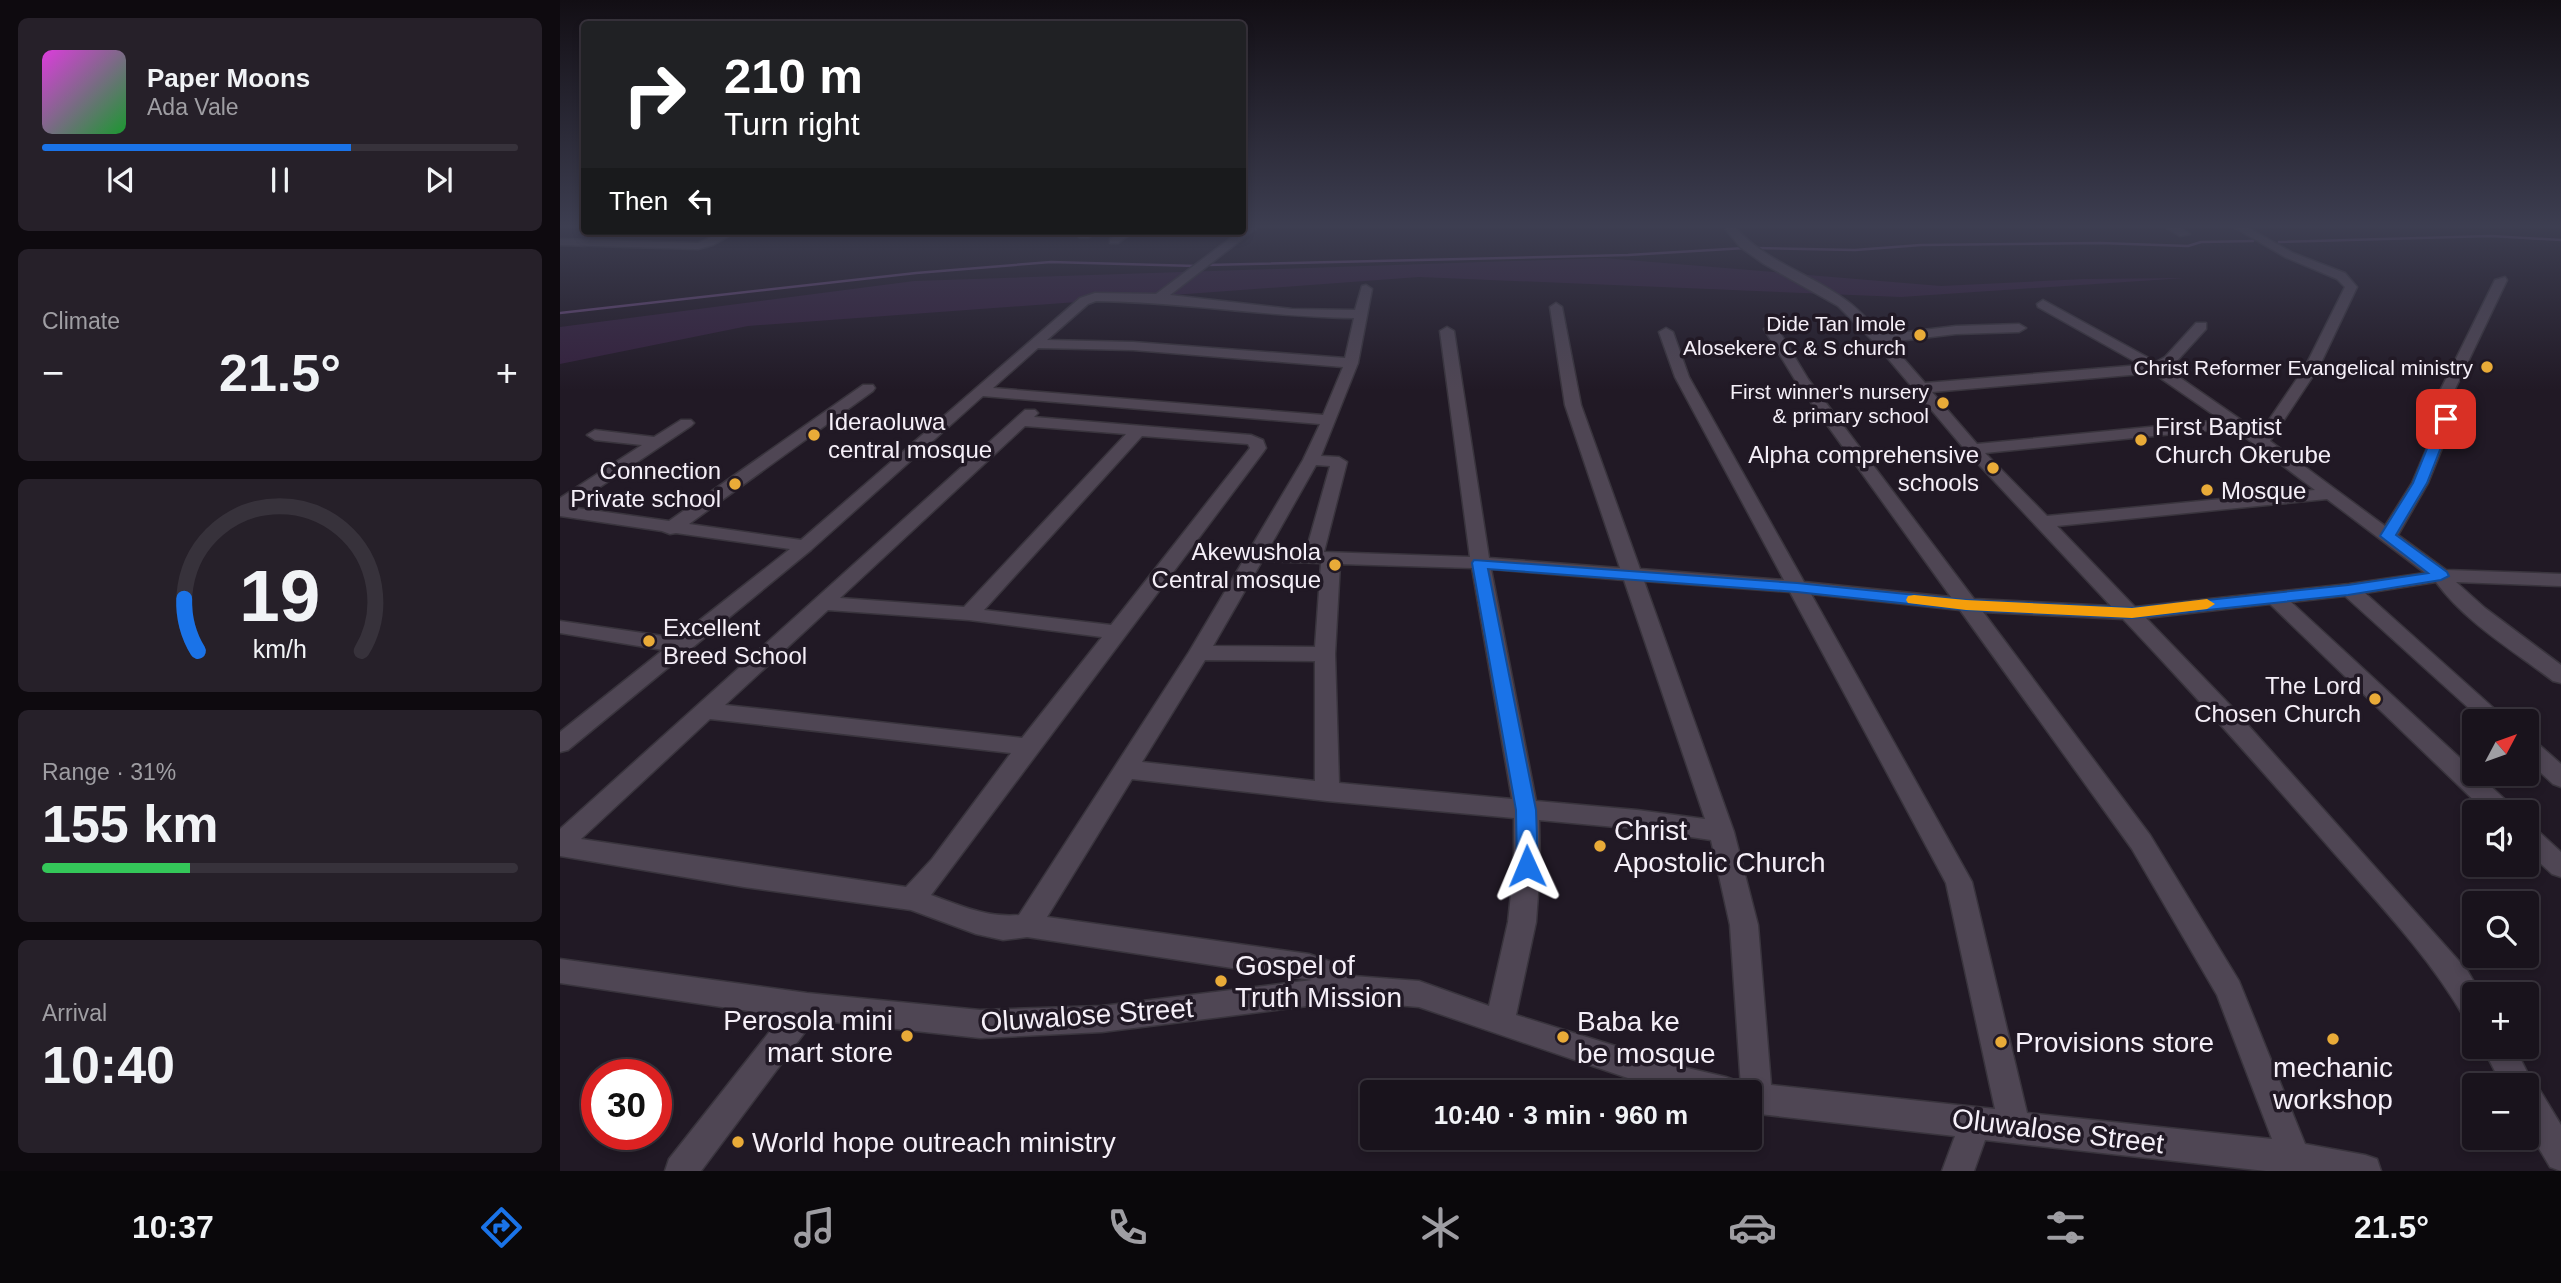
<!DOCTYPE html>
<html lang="en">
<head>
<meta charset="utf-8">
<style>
  body { margin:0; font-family:Helvetica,sans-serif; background:#262029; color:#f1f3f6; height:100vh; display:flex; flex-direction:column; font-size:26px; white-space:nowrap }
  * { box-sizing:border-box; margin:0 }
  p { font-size:23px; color:#9f9ea3 }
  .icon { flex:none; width:38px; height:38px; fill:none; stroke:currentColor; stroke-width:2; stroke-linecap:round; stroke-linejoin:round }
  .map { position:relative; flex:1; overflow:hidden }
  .drawer { display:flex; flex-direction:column; gap:18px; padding:18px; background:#0e0a0f; width:560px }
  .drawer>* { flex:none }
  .top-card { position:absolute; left:21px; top:21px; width:665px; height:214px; border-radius:7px; box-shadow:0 4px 10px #0003,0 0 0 2px #37323b; background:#202124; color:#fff; overflow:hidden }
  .needle { width:46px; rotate:49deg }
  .buttons { position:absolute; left:1902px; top:709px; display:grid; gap:14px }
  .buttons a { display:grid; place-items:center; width:77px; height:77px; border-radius:7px; background:#19131c; box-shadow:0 4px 10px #0003,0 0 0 2px #37323b; font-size:35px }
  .speed { position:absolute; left:21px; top:1059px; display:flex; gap:14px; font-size:35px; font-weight:700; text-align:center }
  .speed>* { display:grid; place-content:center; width:91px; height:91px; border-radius:50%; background:#19131c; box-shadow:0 4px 10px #0003,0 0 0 2px #37323b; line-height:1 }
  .speed .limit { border:10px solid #d22; background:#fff; color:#111 }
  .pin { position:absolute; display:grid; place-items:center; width:60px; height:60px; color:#fff; margin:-30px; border-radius:14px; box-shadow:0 4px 10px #0006 }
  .me { position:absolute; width:77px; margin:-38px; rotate:359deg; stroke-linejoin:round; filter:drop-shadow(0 0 5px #0008) }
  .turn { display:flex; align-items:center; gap:24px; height:147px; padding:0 28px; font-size:32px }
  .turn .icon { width:91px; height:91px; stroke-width:2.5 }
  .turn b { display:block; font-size:49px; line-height:60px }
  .then { display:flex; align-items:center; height:66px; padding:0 28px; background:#0003; gap:14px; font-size:26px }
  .big { font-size:52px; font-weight:700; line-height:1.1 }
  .drawer .card { flex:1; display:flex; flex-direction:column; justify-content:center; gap:10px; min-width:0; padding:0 24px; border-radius:10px; background:#262029 }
  .drawer .dial { align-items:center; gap:0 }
  .dial svg { height:182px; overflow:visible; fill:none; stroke:#37323b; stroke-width:7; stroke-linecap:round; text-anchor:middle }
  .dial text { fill:#f1f3f6; stroke:none }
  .song { display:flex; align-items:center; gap:21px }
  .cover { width:84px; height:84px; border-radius:10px; background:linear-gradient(135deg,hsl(300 70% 55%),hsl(130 70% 35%)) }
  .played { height:7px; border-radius:4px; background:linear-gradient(90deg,#1a73e8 65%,#37323b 65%) }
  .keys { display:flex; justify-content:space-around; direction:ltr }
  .heat { display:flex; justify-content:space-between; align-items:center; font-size:38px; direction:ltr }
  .charge { height:10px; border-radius:5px; background:linear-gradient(90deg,#34c759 31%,#37323b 0) }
  .trip { position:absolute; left:800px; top:1080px; width:402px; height:70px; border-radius:7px; background:#19131c; box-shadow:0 4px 10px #0003,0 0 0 2px #37323b; font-weight:700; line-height:70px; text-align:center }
  .dock { display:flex; height:112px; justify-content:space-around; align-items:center; background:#0a080b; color:#9f9ea3 }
  .dock .icon { width:49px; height:49px }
  .dock .current { color:#1a73e8 }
  .dock b { font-size:32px; color:#f1f3f6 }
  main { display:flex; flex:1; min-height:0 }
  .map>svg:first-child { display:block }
</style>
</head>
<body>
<main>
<section class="drawer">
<div class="card">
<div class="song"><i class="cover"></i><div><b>Paper Moons</b><p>Ada Vale</p></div></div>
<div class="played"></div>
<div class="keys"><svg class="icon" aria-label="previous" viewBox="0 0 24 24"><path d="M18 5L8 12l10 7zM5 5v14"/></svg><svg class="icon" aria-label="pause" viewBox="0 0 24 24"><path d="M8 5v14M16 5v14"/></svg><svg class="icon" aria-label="next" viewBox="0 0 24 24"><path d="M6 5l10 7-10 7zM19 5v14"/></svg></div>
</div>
<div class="card"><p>Climate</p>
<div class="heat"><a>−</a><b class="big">21.5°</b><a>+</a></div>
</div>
<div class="card dial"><svg viewBox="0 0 100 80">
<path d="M14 69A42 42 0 1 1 86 69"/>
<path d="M14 69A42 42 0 0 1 8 46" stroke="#1a73e8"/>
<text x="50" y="56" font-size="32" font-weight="700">19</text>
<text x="50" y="72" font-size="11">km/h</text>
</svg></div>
<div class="card"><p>Range · 31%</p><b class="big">155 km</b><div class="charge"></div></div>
<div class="card"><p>Arrival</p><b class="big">10:40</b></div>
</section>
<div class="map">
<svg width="2001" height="1171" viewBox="0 0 2001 1171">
  <rect width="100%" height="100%" fill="#211925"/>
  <path fill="#34203d" d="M1044 258 1381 286 1524 279 1625 278 1341 297 859 277 188 326 0 364V327L354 281Z"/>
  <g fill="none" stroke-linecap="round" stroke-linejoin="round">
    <path stroke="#654675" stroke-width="2.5" d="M1719 242 1931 236 2001 240
      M1196 248 1295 250 1361 245 1540 243 1628 246 1641 242 1693 241
      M647 265 1068 255 1185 248
      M0 313 356 273 491 262 636 266"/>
    <g stroke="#39343d" stroke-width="3">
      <path id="minor" d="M687 226H699L610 295 732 309 795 310 802 286 806 285 812 289 798 363 761 456 779 457 787 462 764 552 910 557 880 331 887 327 894 331 929 558 1060 568 1005 405 990 307 996 303 1002 307 1021 405 1080 569 1224 580 1115 377 1099 332 1106 328 1113 332 1129 377 1244 582 1391 597 1237 383 1204 329 1211 325 1216 326 1248 379 1414 599 1551 606 1407 452 1314 342 1278 306 1204 264 1180 247 1163 226H1174C1205 262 1250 273 1287 301 1300 310 1311 324 1322 335L1396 326 1459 324 1466 328 1459 332 1396 334 1329 342 1365 383 1581 365 1478 307 1477 304 1483 300 1596 362 1605 357 1636 323H1646V329L1615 363 1606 368 1700 433 1745 367 1785 287 1777 279 1725 257 1672 226H1685L1733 253 1785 273 1797 287 1759 367 1710 441 1825 526 1852 483 1887 401 1880 391 1935 280 1945 277 1947 280 1894 391 1901 401 1868 483 1838 535 1886 570 2001 574V586L1896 582 1925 608 2001 665V683L1993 681C1954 651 1906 623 1876 582L1805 593 1948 721H1923L1785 596 1731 602 1951 805 1954 812H1926L1710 604 1586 618 1670 705 1907 970 1921 994H1914V1021L1904 1017C1870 958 1820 905 1775 854 1705 774 1636 696 1563 619L1423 612 1590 835 1679 981 1745 1144 1805 1155 1817 1159 1821 1171H1706L1425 1140 1414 1171H1382L1395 1136 1190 1113V1092H1109L859 1007 788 1001 542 1032 420 1038 254 1020 141 1171H105L109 1159 222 1016 0 983V959L247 993 420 1010 542 1006 752 980 467 937 443 940 416 934 351 910 184 887 0 856V829L465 410H475L478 413 474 417 691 435 703 440 706 448 704 451 371 895C401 906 428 918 459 915L629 652 743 460 760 424 423 396 251 550 8 750 0 752V732L103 650 0 633V621L117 638 230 549 116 533 110 534 102 531 0 516V498L82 445 35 440 27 435 35 430 94 437 121 420H131L134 423 131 426 10 507 109 521 303 385H313L315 388 313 391 129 524 241 540 520 298 535 293 596 294ZM536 301C623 302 707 317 794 318L785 358 573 342 487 340 528 304ZM478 348 573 350 783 367 763 415 433 388ZM1593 373 1661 420 1417 444 1372 392ZM465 426 566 434 404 607 280 598ZM1673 428 1755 490 1487 516 1425 453ZM582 436 688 444 690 448 551 625 424 610ZM756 465 770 466 746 551 708 550ZM1767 499 1865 573 1789 584 1575 607 1497 526ZM702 561 761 563 755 647 653 646ZM780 564 912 568 952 799 779 783 775 654ZM931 569 1064 580 1145 819 1077 810 976 801ZM1084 581 1230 592 1386 883 1435 1109 1211 1085 1198 925 1174 832ZM1251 594 1400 610 1572 849 1657 995 1712 1139 1467 1113 1412 882ZM268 610 409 620 542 637 462 738 165 705ZM645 660 755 661V781L582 762ZM150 719 451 753 372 859 346 887 21 839ZM572 779 767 801 954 818V866L948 922 929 1006 859 981 793 976 777 964 749 954 487 917ZM979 820 1077 829 1151 840 1170 925 1181 1087 1177 1081 1166 1077 1123 1067 956 1015 976 922 980 866Z
        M1603 226H1617L1630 234 1620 236Z
        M164 231H178L153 245 138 249 0 245V239L138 243Z
        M524 231H538L528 238H520L518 236Z
        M562 231H575L558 243H550V239Z
        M1967 739 1975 741 2001 764V787L1993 784 1967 760Z
        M1967 826 1976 829 2001 852V877L1992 874 1967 851Z
        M1922 1046H1954L1974 1086 1978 1087 2001 1125V1171L1990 1167 1967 1128V1085H1942Z"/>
    </g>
    <use href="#minor" fill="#4f4654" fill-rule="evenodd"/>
  </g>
  <linearGradient id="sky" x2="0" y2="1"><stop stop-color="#120e14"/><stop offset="0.58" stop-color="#3d3e51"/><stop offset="1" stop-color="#3d3e51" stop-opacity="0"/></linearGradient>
  <rect width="2001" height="390" fill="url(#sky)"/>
  <path fill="#1a73e8" stroke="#114b97" stroke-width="2" d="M1886 415 1892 419 1867 483 1836 535 1887 572 1889 576 1881 580 1788 595 1572 618 1406 610 1237 592 928 569 976 810 978 866 975 872 967 875 960 872 957 866 956 810 912 563 914 560 1237 583 1406 600 1572 608 1788 585 1868 573 1820 536 1853 483 1879 419Z"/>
  <path fill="#f59e0b" d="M1354 595 1406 600 1572 608 1647 599 1655 604 1647 609 1572 618 1406 610 1348 603 1346 600 1348 596Z"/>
  <g fill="#e9ab38" stroke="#211925" stroke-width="2.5">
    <circle cx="1360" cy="335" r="7"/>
    <circle cx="1927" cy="367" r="7"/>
    <circle cx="1383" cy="403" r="7"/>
    <circle cx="254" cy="435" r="7"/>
    <circle cx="1581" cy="440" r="7"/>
    <circle cx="1433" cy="468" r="7"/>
    <circle cx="175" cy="484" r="7"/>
    <circle cx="1647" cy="490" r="7"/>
    <circle cx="775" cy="565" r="7"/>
    <circle cx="89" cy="641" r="7"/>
    <circle cx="1815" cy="699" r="7"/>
    <circle cx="1040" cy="846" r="7"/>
    <circle cx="661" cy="981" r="7"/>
    <circle cx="347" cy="1036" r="7"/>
    <circle cx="1003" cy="1037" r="7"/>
    <circle cx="1773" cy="1039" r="7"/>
    <circle cx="1441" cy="1042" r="7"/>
    <circle cx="178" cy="1142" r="7"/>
  </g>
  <g text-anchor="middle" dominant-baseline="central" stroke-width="7" stroke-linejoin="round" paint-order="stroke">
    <g font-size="21" fill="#f5eff8" stroke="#211925" text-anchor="end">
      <text x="1346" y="323">Dide Tan Imole<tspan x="1346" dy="24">Alosekere C &amp; S church</tspan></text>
      <text x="1913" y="367">Christ Reformer Evangelical ministry</text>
      <text x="1369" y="391">First winner's nursery<tspan x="1369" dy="24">&amp; primary school</tspan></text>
    </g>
    <g font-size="24" fill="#f5eff8" stroke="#211925" text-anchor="start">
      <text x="268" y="421">Ideraoluwa<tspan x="268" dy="28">central mosque</tspan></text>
      <text x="1595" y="426">First Baptist<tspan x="1595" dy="28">Church Okerube</tspan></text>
      <text x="1419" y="454" text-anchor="end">Alpha comprehensive<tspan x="1419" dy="28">schools</tspan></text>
      <text x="161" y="470" text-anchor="end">Connection<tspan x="161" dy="28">Private school</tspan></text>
      <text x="1661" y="490">Mosque</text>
      <text x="761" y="551" text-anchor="end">Akewushola<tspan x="761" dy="28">Central mosque</tspan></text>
      <text x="103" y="627">Excellent<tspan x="103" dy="28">Breed School</tspan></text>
      <text x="1801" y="685" text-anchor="end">The Lord<tspan x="1801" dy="28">Chosen Church</tspan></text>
    </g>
    <g font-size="28" fill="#f5eff8" stroke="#211925" text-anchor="start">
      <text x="1054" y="830">Christ<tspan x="1054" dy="32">Apostolic Church</tspan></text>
      <text x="675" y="965">Gospel of<tspan x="675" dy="32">Truth Mission</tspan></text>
      <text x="333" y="1020" text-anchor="end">Perosola mini<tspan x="333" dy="32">mart store</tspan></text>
      <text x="1017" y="1021">Baba ke<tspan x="1017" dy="32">be mosque</tspan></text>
      <text x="1455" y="1042">Provisions store</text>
      <text x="1773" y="1067" text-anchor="middle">mechanic<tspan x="1773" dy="32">workshop</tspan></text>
      <text x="192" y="1142">World hope outreach ministry</text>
    </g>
    <g font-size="28" fill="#f5eff8" stroke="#211925">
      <text transform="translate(527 1015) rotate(-4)">Oluwalose Street</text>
      <text transform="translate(1498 1131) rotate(7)">Oluwalose Street</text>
    </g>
  </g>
</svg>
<div class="buttons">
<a><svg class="needle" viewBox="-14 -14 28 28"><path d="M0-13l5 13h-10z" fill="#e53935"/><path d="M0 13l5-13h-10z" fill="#9f9ea3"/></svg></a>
<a><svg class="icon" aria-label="sound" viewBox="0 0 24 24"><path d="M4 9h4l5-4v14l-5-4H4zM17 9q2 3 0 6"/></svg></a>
<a><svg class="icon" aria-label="search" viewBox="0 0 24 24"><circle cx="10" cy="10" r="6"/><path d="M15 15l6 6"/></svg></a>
<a>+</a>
<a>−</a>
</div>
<div class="speed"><div class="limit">30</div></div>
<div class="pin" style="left:1886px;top:419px;background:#d93025"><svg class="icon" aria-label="arrive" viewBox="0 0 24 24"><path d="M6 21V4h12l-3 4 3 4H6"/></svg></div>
<svg class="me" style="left:967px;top:866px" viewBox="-20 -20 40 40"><path d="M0-17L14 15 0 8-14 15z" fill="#1a73e8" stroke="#fff" stroke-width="4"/></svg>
<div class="trip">10:40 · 3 min · 960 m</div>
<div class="top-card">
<div class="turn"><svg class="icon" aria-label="right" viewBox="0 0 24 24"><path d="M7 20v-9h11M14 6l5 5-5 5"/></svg><div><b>210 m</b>Turn right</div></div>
<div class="then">Then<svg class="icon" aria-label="left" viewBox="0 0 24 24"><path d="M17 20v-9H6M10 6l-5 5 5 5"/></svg></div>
</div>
</div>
</main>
<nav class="dock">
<b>10:37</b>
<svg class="icon current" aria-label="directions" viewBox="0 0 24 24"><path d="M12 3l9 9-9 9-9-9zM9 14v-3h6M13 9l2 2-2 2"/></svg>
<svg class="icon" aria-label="music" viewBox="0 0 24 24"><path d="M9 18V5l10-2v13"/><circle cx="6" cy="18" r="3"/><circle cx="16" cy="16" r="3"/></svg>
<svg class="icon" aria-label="phone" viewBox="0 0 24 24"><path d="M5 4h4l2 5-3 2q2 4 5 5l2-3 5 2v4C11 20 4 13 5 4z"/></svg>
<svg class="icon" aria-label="climate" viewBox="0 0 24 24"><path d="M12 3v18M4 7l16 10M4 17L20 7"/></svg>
<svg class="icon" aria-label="car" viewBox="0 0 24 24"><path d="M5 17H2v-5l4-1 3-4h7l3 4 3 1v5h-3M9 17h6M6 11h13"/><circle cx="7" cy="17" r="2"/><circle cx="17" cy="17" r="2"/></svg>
<svg class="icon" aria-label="filters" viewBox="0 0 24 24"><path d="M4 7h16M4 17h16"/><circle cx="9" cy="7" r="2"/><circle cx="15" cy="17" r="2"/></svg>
<b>21.5°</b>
</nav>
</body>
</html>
